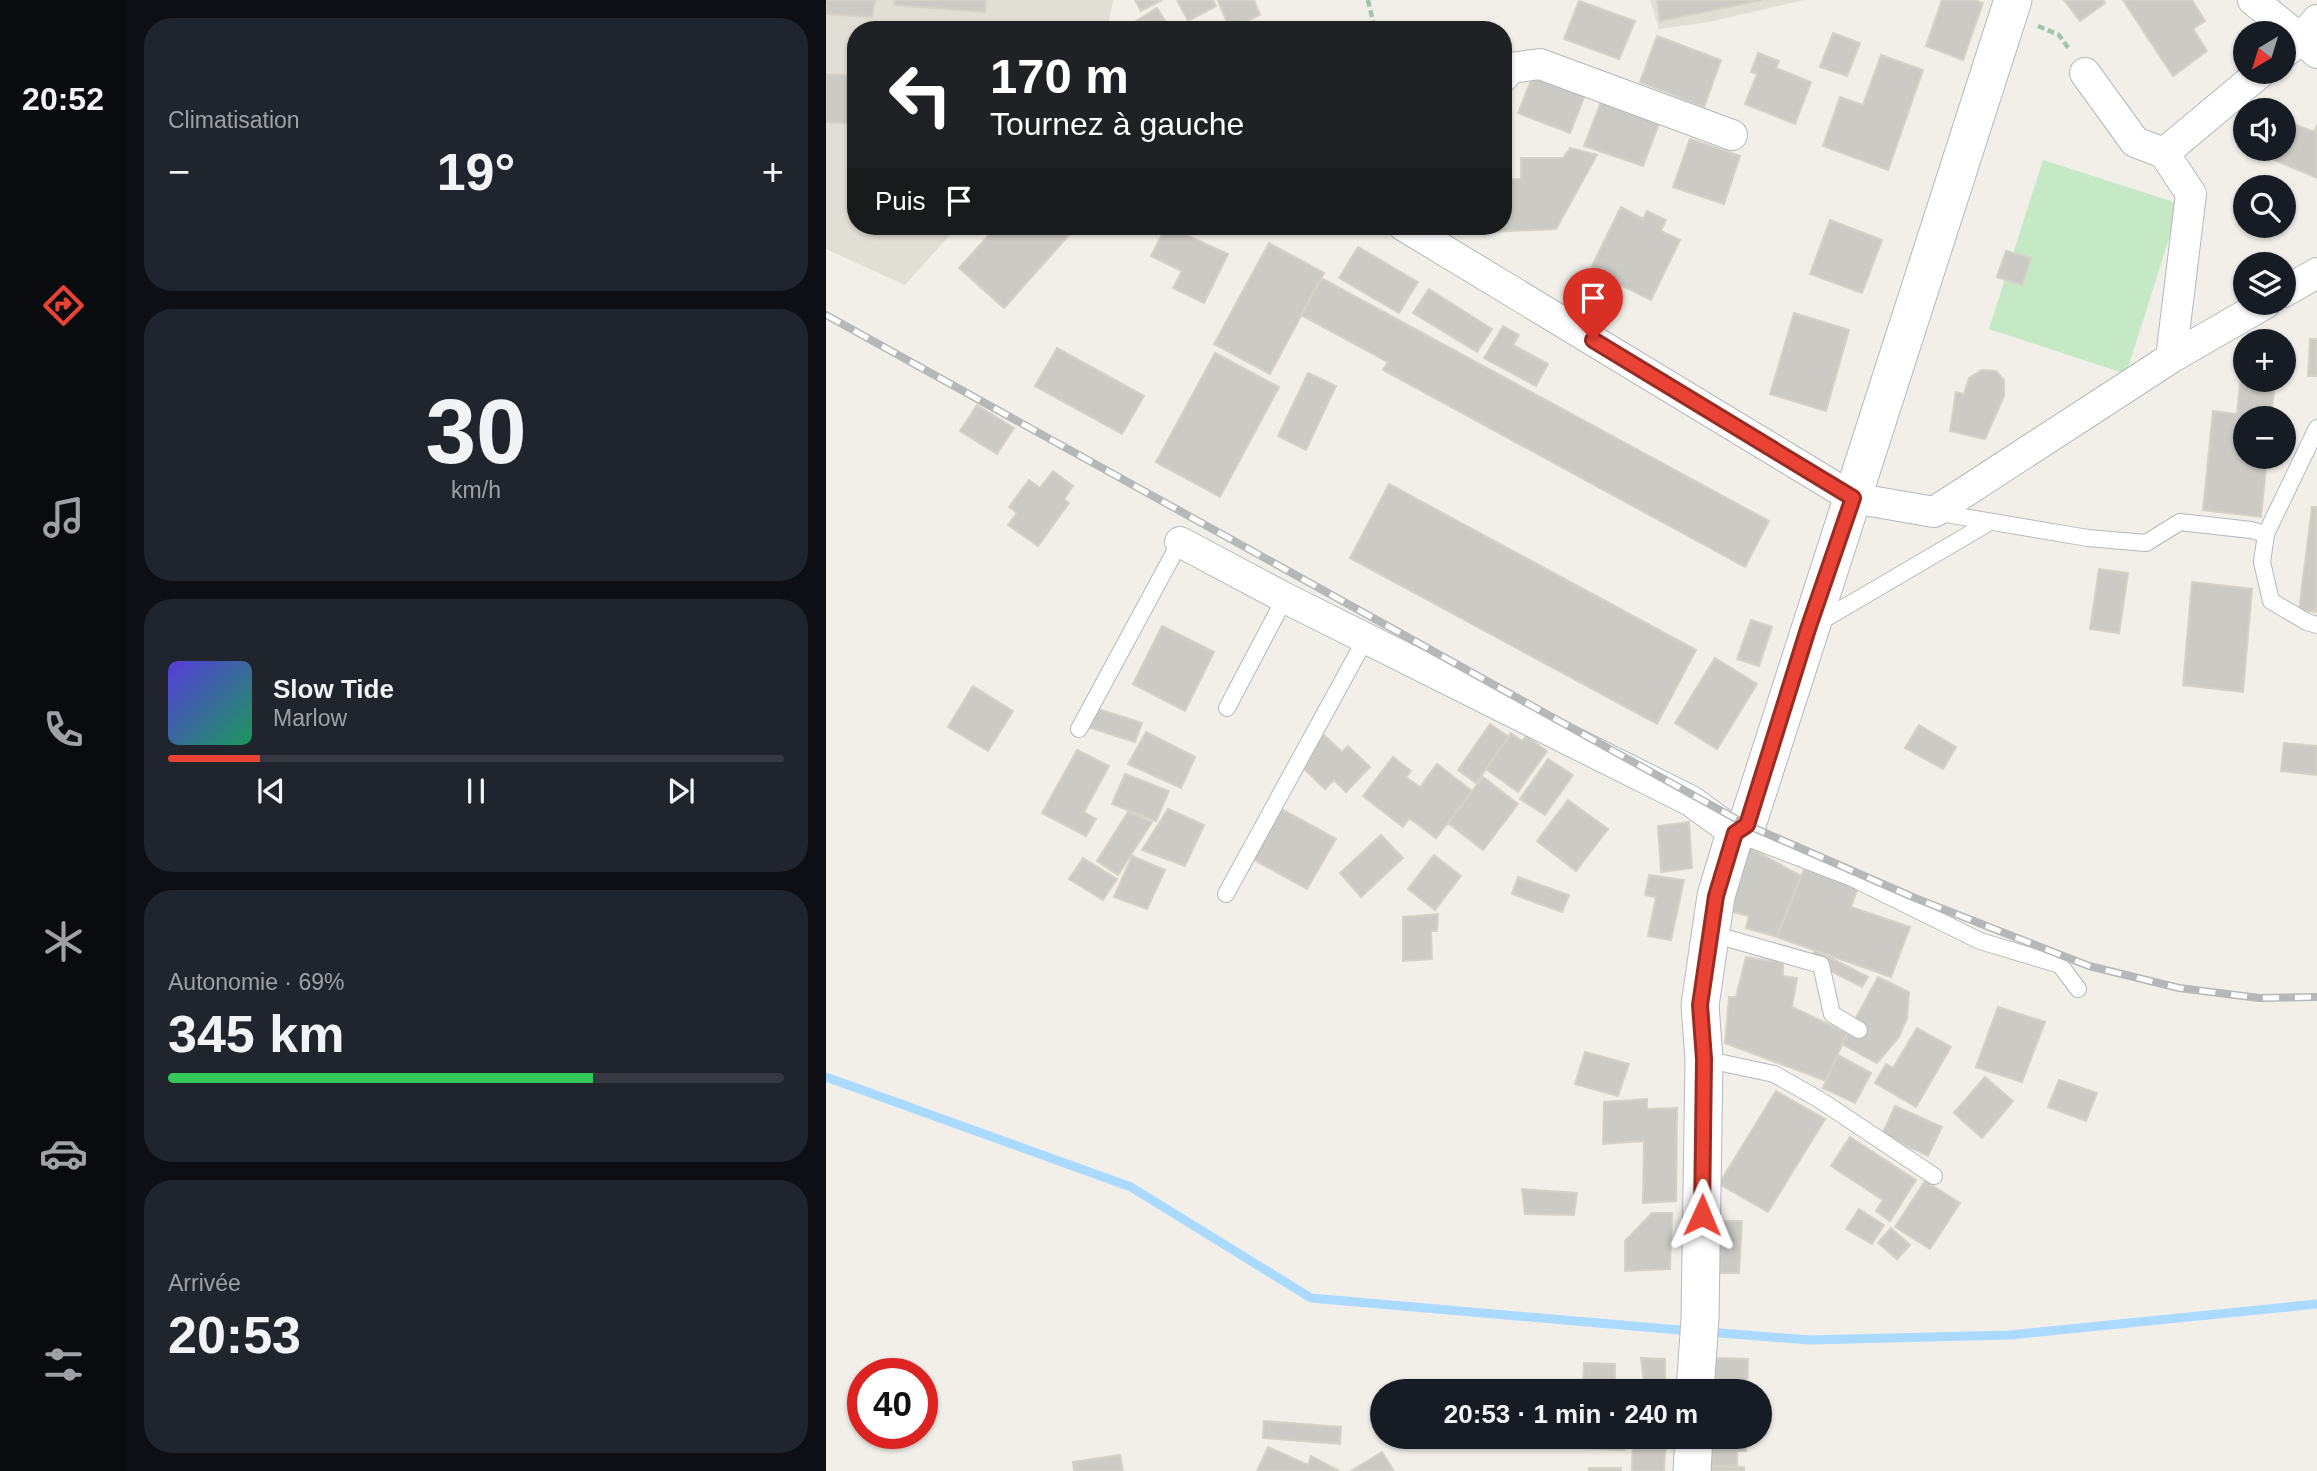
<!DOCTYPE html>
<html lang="fr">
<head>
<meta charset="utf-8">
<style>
  body { margin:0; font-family:Helvetica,sans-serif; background:#20242c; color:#f1f3f6; height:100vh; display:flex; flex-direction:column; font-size:26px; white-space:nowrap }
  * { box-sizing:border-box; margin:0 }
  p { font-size:23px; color:#9ea1a6 }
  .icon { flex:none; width:38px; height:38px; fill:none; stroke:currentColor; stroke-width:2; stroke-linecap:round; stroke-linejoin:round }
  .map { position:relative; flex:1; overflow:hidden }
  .drawer { display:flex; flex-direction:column; gap:18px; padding:18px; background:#0d0f14; width:700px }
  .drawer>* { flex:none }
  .guide { position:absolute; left:21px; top:21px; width:665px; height:214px; border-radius:28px; box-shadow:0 2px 5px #0004; background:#202124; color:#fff; overflow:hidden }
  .needle { width:46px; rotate:218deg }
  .buttons { position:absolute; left:1407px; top:21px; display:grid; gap:14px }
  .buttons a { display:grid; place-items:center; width:63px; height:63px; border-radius:50%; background:#171b24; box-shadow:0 2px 5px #0004; font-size:35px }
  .speed { position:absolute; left:21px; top:1358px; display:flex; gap:14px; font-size:35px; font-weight:700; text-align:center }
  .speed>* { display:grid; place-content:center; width:91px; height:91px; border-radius:50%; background:#171b24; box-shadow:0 2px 5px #0004; line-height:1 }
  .speed .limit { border:10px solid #d22; background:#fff; color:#111 }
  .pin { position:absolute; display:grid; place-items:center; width:60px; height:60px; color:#fff; margin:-72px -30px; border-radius:50% 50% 50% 0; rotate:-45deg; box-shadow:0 0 7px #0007 }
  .pin .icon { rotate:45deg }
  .me { position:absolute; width:77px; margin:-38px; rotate:1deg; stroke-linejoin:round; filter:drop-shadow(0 0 5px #0008) }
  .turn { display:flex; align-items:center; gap:24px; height:147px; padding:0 28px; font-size:32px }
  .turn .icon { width:91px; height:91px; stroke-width:2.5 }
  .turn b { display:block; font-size:49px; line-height:60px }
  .then { display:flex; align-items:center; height:66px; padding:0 28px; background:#0003; gap:14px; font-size:26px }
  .big { font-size:52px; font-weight:700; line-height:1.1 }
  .drawer .tile { flex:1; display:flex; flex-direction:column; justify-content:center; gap:10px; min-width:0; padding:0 24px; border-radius:28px; background:#20242c }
  .drawer .dial { align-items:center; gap:0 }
  .dial b { font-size:91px; line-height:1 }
  .song { display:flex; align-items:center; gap:21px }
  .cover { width:84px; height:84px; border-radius:10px; background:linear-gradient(135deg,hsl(250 70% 55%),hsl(150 70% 35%)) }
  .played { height:7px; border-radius:4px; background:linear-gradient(90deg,#ea4335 15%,#363941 15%) }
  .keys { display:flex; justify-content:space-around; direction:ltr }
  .heat { display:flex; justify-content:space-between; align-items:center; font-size:38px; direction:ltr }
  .charge { height:10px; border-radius:5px; background:linear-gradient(90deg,#34c759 69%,#363941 0) }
  .trip { position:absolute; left:544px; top:1379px; width:402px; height:70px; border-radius:35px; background:#171b24; box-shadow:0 2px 5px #0004; font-weight:700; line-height:70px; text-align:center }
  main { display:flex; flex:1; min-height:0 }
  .menu { display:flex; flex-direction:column; width:126px; justify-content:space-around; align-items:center; background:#090b0e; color:#9ea1a6 }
  .menu .icon { width:49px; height:49px }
  .menu .on { color:#ea4335 }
  .menu b { font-size:32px; color:#f1f3f6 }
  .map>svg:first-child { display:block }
</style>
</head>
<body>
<main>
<nav class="menu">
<b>20:52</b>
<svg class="icon on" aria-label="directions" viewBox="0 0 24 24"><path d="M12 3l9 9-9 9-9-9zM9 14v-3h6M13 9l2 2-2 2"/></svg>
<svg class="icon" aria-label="music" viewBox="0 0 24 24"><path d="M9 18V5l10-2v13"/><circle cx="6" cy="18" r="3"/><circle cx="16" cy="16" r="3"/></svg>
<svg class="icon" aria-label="phone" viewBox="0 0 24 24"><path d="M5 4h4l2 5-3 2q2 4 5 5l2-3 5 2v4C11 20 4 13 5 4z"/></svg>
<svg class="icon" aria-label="climate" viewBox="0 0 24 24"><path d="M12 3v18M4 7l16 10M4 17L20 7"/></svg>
<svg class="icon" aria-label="car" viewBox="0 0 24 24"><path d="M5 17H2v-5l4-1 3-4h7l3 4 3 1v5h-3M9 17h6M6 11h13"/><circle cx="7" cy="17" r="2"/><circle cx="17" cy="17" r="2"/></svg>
<svg class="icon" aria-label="filters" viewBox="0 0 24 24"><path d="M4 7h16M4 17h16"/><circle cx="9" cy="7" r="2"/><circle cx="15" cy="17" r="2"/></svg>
</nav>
<section class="drawer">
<div class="tile"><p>Climatisation</p>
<div class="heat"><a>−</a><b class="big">19°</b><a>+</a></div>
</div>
<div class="tile dial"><b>30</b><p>km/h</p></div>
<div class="tile">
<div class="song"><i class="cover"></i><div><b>Slow Tide</b><p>Marlow</p></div></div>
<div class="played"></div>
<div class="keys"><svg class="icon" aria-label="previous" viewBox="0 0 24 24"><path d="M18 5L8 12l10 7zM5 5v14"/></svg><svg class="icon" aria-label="pause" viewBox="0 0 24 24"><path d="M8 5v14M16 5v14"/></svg><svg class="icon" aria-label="next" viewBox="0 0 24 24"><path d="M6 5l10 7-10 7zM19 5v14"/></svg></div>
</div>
<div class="tile"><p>Autonomie · 69%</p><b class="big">345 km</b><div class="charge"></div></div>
<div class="tile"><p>Arrivée</p><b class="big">20:53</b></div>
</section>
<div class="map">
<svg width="1491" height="1471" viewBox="0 0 1491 1471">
  <rect width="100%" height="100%" fill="#f1efe8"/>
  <path fill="#e1ded6" d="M0 0H287L281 30H30V226H132L79 285 0 249Z
    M824 0H978L883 22 833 29Z"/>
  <path fill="#c5e8c5" d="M1217 160 1354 204 1300 374 1163 329Z"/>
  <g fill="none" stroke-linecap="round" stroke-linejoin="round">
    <path stroke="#aadaff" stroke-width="9" d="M0 1077 305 1187 485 1298 865 1331
      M882 1332 984 1340 1184 1335 1491 1304"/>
  </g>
  <path fill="#cccac5" stroke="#d6d1c6" stroke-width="2" d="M0 0H49L46 17 0 14Z
    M69 0H160L159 12 68 5Z
    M309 0H336L315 11Z
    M351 0H387L390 6 362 21Z
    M395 0H428L434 15 404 29 392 1Z
    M831 0H936L834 21Z
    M1116 0H1148L1157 3 1137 60 1100 46Z
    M1238 0H1277L1279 3 1254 21Z
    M1297 0H1366L1379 21 1367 29 1381 51 1347 76Z
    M753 1 809 21 793 59 738 39Z
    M331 8 345 30H296Z
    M1007 33 1034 43 1021 76 994 67Z
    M831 36 895 60 878 107 814 82Z
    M932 53 953 61 950 68 985 82 969 124 919 104 931 74 925 72Z
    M1055 55 1097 70 1062 170 997 146 1014 97 1037 105Z
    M708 73 760 92 744 133 692 113Z
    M0 74 30 76V124L0 122Z
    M775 102 834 121 817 166 758 146Z
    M1463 122 1488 132 1491 125V178L1446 159 1451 149H1458V133Z
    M864 139 914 156 898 204 847 187Z
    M744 148 771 155 730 229 664 232V226H677V180L695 179V158H737Z
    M795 207 817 219 821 211 840 220 835 231 854 240 825 300 764 270Z
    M1004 220 1056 240 1036 293 984 274Z
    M171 226H251L178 308 133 268Z
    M340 226 402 254 378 303 347 288 356 271 325 256Z
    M443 243 498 273 444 374 388 344Z
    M532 247 592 282 573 313 513 278Z
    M1180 251 1205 258 1196 285 1171 277Z
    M495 278 943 521 919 567 557 370 562 362 475 315Z
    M603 289 666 329 651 352 587 313Z
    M968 313 1023 330 1000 411 944 394Z
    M677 326 693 335 687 345 722 364 710 386 658 358Z
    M1484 339H1491V376H1482Z
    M231 348 318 396 296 434 209 386Z
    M389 353 453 387 394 497 330 462Z
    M1156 370 1170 371 1178 380V396L1159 439 1124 431 1130 392 1138 394 1143 378Z
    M482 373 510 386 480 450 452 436Z
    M1415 373 1419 374V380H1449L1445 418H1419V457H1441L1435 517 1377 510 1387 411 1411 414Z
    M151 405 188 428 171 454 134 431Z
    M227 471 247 486 238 499 243 503 212 546 182 525 191 513 183 507 203 480 214 488Z
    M563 484 870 650 831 724 524 558Z
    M1486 507H1491V612L1473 610Z
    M1273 569 1302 573 1293 633 1264 629Z
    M1366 582 1426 589 1417 692 1357 685Z
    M925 620 946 627 933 666 911 659Z
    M336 626 388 652 359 711 307 684Z
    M889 658 931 684 891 749 849 723Z
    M147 686 187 711 162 751 122 727Z
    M269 708 316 723 309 742 262 727Z
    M664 724 683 737 650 783 632 770Z
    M1093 725 1130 747 1117 769 1079 748Z
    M320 732 369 757 355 788 302 764Z
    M495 732 516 752 522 746 544 767 520 792 508 780 499 789 469 760Z
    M685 733 696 741 700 736 721 751 692 792 660 769Z
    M1458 743 1491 746V775L1455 771Z
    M251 750 283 766 258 812 270 819 260 836 216 813Z
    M567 757 585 771 580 777 594 787 611 764 646 791 610 838 583 818 577 827 537 796Z
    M722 759 747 775 719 815 694 799Z
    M299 774 343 791 330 821 286 804Z
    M657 777 692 804 657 850 622 823Z
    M742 800 782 829 750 871 711 841Z
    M448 805 510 839 481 889 419 855Z
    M342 809 378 825 359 866 316 850Z
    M302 812 326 822 292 875 271 861Z
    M863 822 866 868 835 872 832 826Z
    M555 835 577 858 535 897 514 873Z
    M917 844 975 876 951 937 920 928 923 916 903 911Z
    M608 855 635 876 609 910 582 889Z
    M306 856 339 870 321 909 288 897Z
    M257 858 291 879 277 900 243 879Z
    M978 869 1032 888 1025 907 1084 927 1065 977 951 937Z
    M823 875 858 880 845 940 822 936 830 897 819 895Z
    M692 877 743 895 736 912 686 894Z
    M612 914 611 931H605L606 959 577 961V917Z
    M989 950 1042 977 1036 987 983 960Z
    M920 957 957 963V976L971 978 966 1007 1021 1033 1000 1081 899 1043 903 997H910Z
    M1052 977 1083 992 1081 1018 1073 1037 1051 1063 1016 1044Z
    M1172 1007 1219 1022 1196 1082 1150 1067Z
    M1091 1028 1125 1047 1090 1107 1049 1083 1060 1064 1067 1068Z
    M759 1052 803 1064 792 1096 749 1084Z
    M1012 1055 1045 1073 1029 1103 997 1088Z
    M1159 1077 1187 1101 1156 1138 1128 1113Z
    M1233 1080 1271 1093 1260 1121 1222 1107Z
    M950 1091 999 1119 942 1212 893 1184Z
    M821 1099V1109L851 1108 850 1201 817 1203 818 1141 777 1144 778 1102Z
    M1069 1106 1116 1127 1102 1156 1075 1143 1073 1148 1054 1139Z
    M1024 1137 1090 1180 1064 1221 1050 1211 1057 1200 1005 1166Z
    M1099 1181 1134 1203 1104 1249 1069 1227Z
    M696 1189 751 1193 748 1215 699 1214Z
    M1033 1209 1058 1225 1046 1244 1020 1229Z
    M826 1213H846L844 1269 799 1271V1241Z
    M881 1221H916L913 1273H877Z
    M1065 1228 1084 1245 1071 1259 1052 1243Z
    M815 1358 839 1359V1391H819Z
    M890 1358 922 1359 921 1391H889Z
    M758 1363 789 1364V1389H757Z
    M438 1421 515 1427 514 1444 437 1438Z
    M759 1437H799L798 1450 758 1448Z
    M807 1437H840L838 1471H806Z
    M881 1437H920V1451H911V1467L880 1466Z
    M442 1447 482 1465 485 1456 513 1471H431Z
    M556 1452 568 1471H525Z
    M294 1455 297 1471H248L247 1462Z
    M880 1466 918 1467V1471H880Z
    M763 1468H795V1471H763Z"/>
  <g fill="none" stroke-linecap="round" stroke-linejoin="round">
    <g stroke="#b5b8bc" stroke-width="18">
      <path id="service" d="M1491 428 1440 534 1436 562 1445 601 1481 622 1491 625
        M1108 512 1262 538 1320 543 1354 522 1425 530 1440 534
        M990 624 1164 522
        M401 708 459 598
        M253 729 354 542
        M911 834 1026 878 1154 941 1234 965 1252 989
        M400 894 540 638
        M883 933 995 965 1006 1014 1033 1030
        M878 1059 948 1074 994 1100 1108 1176"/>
    </g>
    <g stroke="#b5b8bc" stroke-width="32">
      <path id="minor" d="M1427 0 1491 53
        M1458 53 1475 39 1491 20
        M1259 73 1309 142 1338 153 1365 194 1345 358
        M677 77 685 68 714 64 906 135
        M1338 153 1435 72
        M578 226 1027 498 1108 512 1345 358 1440 303
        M1458 292 1491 273
        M354 542 459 598 865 801 909 833"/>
    </g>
    <g stroke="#b5b8bc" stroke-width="39">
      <path id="tertiary" d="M869 1391 874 1319 878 1059 874 1005 890 896 909 833 921 825 1187 0
        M866 1471 868 1437"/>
    </g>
    <path stroke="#9cc7a9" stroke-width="4.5" stroke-dasharray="7 3.5" stroke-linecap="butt" d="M542 0 549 30
      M1212 26 1233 35 1243 49"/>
    <use href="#service" stroke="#fff" stroke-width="16"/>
    <use href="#minor" stroke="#fff" stroke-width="30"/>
    <use href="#tertiary" stroke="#fff" stroke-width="37"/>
    <g stroke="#b6b7b8" stroke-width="8">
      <path id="rail" d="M0 315 921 825 1089 898 1263 966 1353 988 1433 998 1491 997"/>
    </g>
    <use href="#rail" stroke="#fff" stroke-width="5" stroke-dasharray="16" stroke-linecap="butt"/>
  </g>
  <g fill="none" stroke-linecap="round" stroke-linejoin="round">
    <g stroke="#982c22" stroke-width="18">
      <path id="route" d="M767 340 1027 498 982 629 921 825 909 833 890 896 874 1005 878 1059 876 1215"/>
    </g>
    <use href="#route" stroke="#ea4335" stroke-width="12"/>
  </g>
</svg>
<div class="buttons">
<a><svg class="needle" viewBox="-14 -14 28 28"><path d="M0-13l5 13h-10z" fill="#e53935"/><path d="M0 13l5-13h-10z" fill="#9ea1a6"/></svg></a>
<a><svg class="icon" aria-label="sound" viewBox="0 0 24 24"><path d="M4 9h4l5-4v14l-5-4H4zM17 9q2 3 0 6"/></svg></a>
<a><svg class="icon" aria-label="search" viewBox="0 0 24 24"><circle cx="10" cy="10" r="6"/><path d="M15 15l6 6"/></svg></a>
<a><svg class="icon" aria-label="layers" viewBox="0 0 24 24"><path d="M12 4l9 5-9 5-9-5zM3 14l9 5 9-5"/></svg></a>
<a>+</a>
<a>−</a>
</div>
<div class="speed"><div class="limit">40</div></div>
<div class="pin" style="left:767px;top:340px;background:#d93025"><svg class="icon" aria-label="arrive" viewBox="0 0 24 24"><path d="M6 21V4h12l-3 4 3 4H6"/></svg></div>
<svg class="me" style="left:876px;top:1215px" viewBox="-20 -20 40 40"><path d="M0-17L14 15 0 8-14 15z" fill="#ea4335" stroke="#fff" stroke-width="4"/></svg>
<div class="trip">20:53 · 1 min · 240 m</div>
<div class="guide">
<div class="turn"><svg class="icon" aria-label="left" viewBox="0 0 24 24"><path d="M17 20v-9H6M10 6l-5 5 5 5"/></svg><div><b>170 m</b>Tournez à gauche</div></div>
<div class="then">Puis<svg class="icon" aria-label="arrive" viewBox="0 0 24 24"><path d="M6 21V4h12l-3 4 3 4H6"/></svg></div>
</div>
</div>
</main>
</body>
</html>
